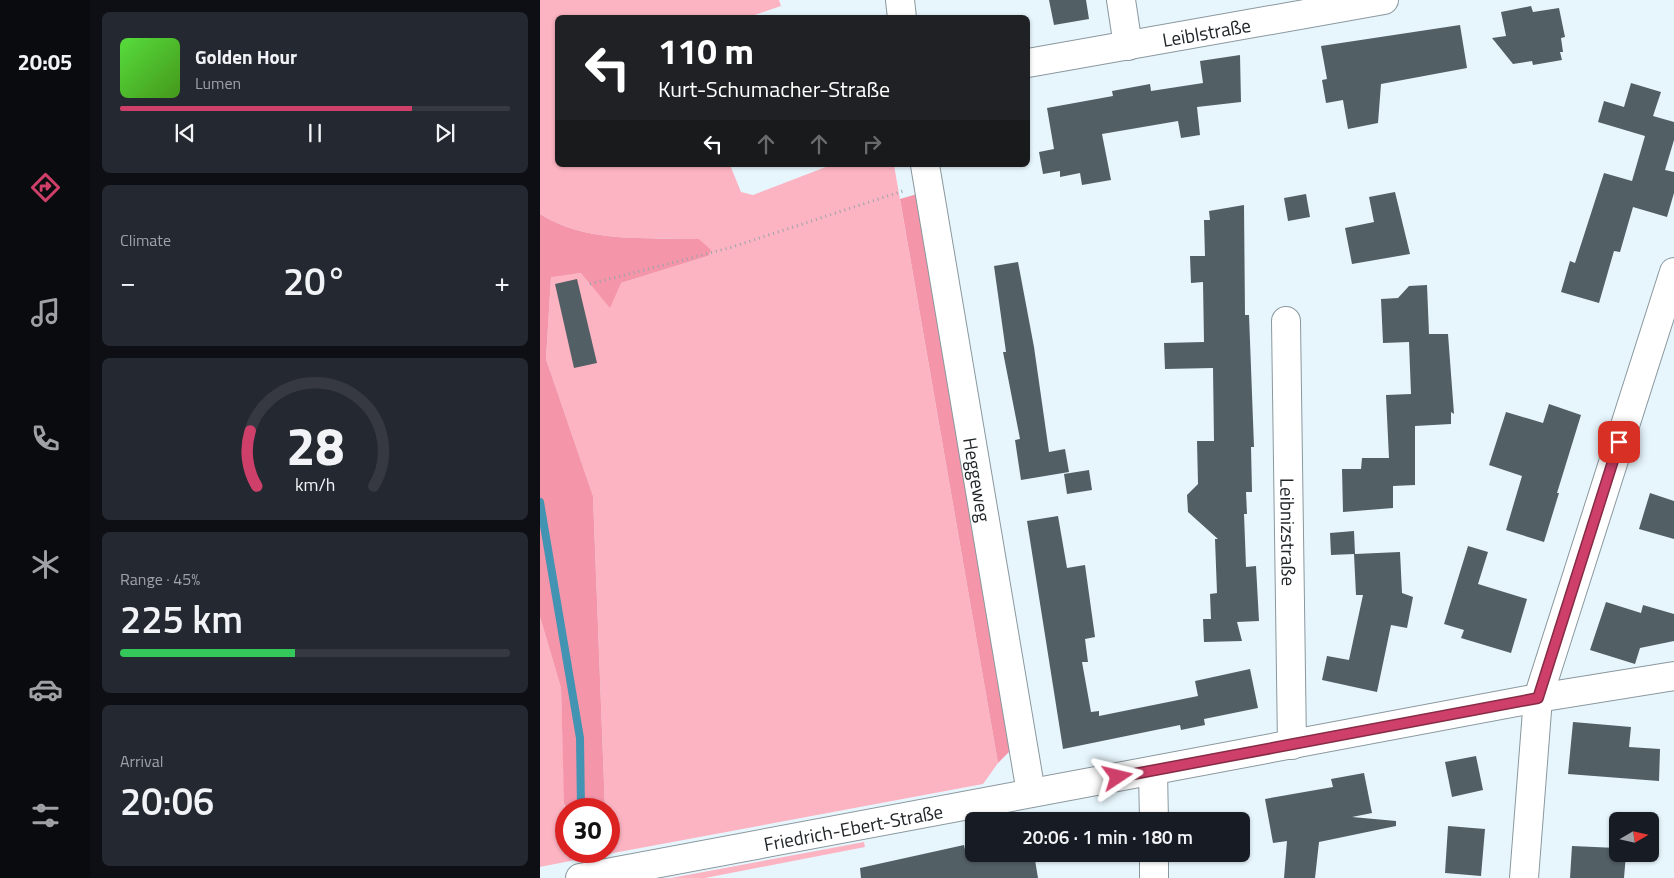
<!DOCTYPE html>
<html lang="en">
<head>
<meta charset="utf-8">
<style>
  body { margin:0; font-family:"Titillium Web",sans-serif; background:#242831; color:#f1f3f6; height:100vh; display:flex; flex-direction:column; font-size:19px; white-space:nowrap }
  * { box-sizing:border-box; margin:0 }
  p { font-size:16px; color:#9ea1a6 }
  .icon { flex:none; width:28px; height:28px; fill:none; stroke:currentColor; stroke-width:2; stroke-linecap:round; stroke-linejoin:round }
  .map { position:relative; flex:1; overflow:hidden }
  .drawer { display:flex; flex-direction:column; gap:12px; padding:12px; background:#0d0f14; width:450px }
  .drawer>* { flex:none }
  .hud { position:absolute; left:15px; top:15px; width:475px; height:152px; border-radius:8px; box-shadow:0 1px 4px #0004; background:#202124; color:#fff; overflow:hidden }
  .needle { width:32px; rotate:81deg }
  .tools { position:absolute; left:1069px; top:812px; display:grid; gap:10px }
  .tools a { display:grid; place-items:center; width:50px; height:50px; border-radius:8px; background:#171b24; box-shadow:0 1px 4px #0004; font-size:25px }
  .speed { position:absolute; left:15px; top:798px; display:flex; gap:10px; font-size:25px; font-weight:700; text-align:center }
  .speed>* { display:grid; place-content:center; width:65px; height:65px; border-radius:50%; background:#171b24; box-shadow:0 1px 4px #0004; line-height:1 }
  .speed .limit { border:8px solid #d22; background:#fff; color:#111 }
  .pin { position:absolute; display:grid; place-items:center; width:42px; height:42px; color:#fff; margin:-21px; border-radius:10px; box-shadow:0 2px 8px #0006 }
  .me { position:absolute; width:55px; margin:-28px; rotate:80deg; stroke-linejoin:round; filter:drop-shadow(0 0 4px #0008) }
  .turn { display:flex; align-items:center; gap:18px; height:105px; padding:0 20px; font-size:22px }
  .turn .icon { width:65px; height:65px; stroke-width:2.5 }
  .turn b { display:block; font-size:35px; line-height:42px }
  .lanes { display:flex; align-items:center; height:48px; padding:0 20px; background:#0003; justify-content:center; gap:25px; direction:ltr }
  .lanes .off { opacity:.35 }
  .big { font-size:38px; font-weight:600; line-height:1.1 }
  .drawer .tile { flex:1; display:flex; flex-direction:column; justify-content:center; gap:8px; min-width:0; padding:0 18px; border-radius:8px; background:#242831 }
  .drawer .dial { align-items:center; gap:0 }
  .dial svg { height:130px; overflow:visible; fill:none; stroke:#363941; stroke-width:7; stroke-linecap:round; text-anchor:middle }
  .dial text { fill:#f1f3f6; stroke:none }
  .song { display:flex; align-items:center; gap:15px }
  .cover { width:60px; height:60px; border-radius:8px; background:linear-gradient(135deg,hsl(110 70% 55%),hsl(100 70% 35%)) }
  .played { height:5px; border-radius:2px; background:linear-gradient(90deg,#ce406a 75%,#363941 75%) }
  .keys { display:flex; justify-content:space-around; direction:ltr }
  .heat { display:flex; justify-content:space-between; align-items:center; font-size:28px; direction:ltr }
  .charge { height:8px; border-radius:4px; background:linear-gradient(90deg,#34c759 45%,#363941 0) }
  .trip { position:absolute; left:425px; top:812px; width:285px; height:50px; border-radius:8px; background:#171b24; box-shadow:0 1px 4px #0004; font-weight:600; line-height:50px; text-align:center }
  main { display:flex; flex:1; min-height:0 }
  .menu { display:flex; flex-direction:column; width:90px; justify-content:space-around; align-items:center; background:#090b0e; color:#9ea1a6 }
  .menu .icon { width:35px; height:35px }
  .menu .selected { color:#ce406a }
  .menu b { font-size:22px; color:#f1f3f6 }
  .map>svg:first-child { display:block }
</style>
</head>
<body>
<main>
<nav class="menu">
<b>20:05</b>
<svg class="icon selected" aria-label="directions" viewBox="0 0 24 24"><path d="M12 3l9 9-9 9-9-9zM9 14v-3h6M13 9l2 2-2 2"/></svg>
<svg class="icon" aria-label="music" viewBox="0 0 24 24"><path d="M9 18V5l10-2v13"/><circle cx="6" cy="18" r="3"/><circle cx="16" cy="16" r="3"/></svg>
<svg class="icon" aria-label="phone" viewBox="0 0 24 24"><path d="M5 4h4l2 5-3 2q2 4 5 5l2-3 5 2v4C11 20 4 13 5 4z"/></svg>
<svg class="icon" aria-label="climate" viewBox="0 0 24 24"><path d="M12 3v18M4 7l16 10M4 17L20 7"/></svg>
<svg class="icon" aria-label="car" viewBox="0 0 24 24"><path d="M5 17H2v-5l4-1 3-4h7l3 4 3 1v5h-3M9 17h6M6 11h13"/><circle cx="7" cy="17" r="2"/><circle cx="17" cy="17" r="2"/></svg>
<svg class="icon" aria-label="filters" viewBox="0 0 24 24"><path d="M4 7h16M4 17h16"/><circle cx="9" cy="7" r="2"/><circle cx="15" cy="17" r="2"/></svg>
</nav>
<section class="drawer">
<div class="tile">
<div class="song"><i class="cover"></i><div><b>Golden Hour</b><p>Lumen</p></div></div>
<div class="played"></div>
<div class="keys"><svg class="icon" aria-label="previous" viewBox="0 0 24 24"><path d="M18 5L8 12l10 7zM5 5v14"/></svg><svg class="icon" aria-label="pause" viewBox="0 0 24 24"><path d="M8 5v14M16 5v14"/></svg><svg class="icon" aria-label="next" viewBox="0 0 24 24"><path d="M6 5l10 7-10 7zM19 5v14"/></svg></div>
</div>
<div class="tile"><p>Climate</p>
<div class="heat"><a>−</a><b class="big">20°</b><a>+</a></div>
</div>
<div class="tile dial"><svg viewBox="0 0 100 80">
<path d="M14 69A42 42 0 1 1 86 69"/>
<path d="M14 69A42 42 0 0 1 10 35" stroke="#ce406a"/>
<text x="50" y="56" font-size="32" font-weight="700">28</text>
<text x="50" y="72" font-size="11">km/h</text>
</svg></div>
<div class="tile"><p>Range · 45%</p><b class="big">225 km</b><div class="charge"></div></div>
<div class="tile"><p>Arrival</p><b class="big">20:06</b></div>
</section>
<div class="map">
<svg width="1134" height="878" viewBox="0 0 1134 878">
  <rect width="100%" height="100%" fill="#e7f6fd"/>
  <path fill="#fdb4c2" d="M0 0H239L241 6 206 18H18V165H190L201 192 213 195 291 165H354L458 763 443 784 68 854 69 809H65L53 496 6 359 11 276 41 273 81 283 168 256 159 239C106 237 47 244 0 214Z
    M0 617 21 688 26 851 41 852 35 860 0 867Z
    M324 842 325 847 165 878H131Z"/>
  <path fill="#f595a9" d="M384 192 475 746 458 763 360 199Z
    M0 214C47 244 106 237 159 239L171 250 168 256 81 283 70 308 41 273 11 277 6 359 53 496 65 809H26L24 803 21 688 0 617Z"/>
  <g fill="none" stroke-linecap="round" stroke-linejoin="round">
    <path stroke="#4394b2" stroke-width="8" d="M0 502 40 738 41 809
      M42 851V856"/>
  </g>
  <path fill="#525f65" d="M509 0H546L549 19 514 25Z
    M991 6 993 12 1019 8 1025 37 1021 38 1023 52H1020L1022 60 993 65 992 61 973 64 952 38 966 36 961 12Z
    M920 25 927 68 841 84 838 123 808 129 803 100 786 103 782 80 787 79 781 46Z
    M700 55 701 102 657 107 660 135 641 138 638 121 562 134 571 180 542 185 540 173 520 177V171L503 174 499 152 514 149 507 108 573 96 572 91 610 84 611 91 663 83 660 61Z
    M1091 83 1121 92 1113 116 1134 122V140L1125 170 1134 172V193L1127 217 1093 207 1080 252 1074 251 1059 303 1021 292 1030 261 1035 263 1064 173 1092 181 1105 136 1058 122 1064 101 1084 107Z
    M855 192 870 254 812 264 805 228 834 222 829 197Z
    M766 194 770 217 748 221 744 198Z
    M704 205 705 315H709L714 447H711L712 492H706L707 514H704L706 567 716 566 719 621 697 622 702 641 664 642 663 619H671L670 594 677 593 675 539H678L648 512 647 495 658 484 657 441H674L673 368 625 369 624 343 664 342 663 282 651 283 650 256H665L664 220H670L669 211Z
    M478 262 494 347 509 452 525 449 529 472 481 480 475 440 480 439 463 352H466L454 266Z
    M37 279 57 363 34 368 15 284Z
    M887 285 889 334H908L914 414 911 412V424L875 426V485L853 486V508L803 512 802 469H821L822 458H849L846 395 871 394 869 342 843 343 841 299 858 298 869 286Z
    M1009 404 1041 415 1017 493H1019L1004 542 966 530 982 476 949 465 966 412 1003 423Z
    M549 470 552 490 527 494 524 474Z
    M1110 493 1134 501V539L1099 529Z
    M518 516 527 568 545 565 555 637 545 639 548 662H542L551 712 559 711V716L658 696 655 681 710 669 718 708 664 719 665 725 641 730 640 725 523 749 487 521Z
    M814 531 815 554 860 552 862 593 873 597 867 628 851 625 837 692 782 680 787 656 809 660 823 595H816L814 554 791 555 790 533Z
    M928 546 948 552 938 584 987 599 971 653 921 638 924 630 904 624Z
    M1066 602 1101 613 1103 605 1134 614V641L1100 648 1095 664 1050 650Z
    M1033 722 1091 727 1089 747 1120 749 1119 781 1028 774Z
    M936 756 943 790 912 797 905 762Z
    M824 773 832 813 812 817 856 821V826L779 842 775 878H744L747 841 733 843 725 799 793 787 791 779Z
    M908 826 945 829 941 876 905 873Z
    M424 845 426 854H494L498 878H321L320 868Z
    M1032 846 1077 848V854H1086L1084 878H1030Z"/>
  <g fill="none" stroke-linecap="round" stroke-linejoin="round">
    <g stroke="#8a989e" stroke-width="30">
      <g id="minor">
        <path d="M360 0 362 18"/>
        <path d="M581 0 588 46"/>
        <path id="s1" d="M488 63 844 0"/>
        <path id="s2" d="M385 165 491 793"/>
        <path id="s3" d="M746 321 752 745"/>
        <path d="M613 771 614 821"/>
        <path d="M614 854V878"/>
        <path id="s4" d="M40 878 998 698 1134 676"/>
        <path d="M984 878 998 698 1134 272"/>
      </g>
    </g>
    <path stroke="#99a4aa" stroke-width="3" stroke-dasharray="1 4" stroke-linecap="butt" d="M50 284 189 248 363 191"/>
    <use href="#minor" stroke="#fff" stroke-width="28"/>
  </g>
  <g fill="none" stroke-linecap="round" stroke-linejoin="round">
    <g stroke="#862a45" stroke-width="12">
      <path id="route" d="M578 777 998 698 1079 442"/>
    </g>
    <use href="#route" stroke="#ce406a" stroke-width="9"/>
  </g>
  <g text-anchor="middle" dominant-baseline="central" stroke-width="5" stroke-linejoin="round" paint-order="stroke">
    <g font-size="19" fill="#212629" stroke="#fff">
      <text stroke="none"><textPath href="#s1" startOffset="181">Leiblstraße</textPath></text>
      <text stroke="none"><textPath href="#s2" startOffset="319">Heggeweg</textPath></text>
      <text stroke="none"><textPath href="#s3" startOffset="211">Leibnizstraße</textPath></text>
      <text stroke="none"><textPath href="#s4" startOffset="278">Friedrich-Ebert-Straße</textPath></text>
    </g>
  </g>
</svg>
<div class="tools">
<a><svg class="needle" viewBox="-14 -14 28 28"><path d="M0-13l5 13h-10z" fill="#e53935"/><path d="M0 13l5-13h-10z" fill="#9ea1a6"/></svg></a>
</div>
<div class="speed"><div class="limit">30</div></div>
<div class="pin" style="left:1079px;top:442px;background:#d93025"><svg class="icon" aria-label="arrive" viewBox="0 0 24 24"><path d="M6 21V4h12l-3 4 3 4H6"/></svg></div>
<svg class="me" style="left:578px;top:777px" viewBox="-20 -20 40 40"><path d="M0-17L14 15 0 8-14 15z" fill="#ce406a" stroke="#fff" stroke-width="4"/></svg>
<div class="trip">20:06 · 1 min · 180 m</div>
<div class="hud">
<div class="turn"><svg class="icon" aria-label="left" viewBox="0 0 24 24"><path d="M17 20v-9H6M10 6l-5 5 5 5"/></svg><div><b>110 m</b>Kurt-Schumacher-Straße</div></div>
<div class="lanes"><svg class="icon" aria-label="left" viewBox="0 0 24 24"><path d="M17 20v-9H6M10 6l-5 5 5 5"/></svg><svg class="icon off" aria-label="ahead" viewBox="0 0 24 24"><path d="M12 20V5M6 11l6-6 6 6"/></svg><svg class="icon off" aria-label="ahead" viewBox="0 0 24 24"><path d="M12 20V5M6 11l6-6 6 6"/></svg><svg class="icon off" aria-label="right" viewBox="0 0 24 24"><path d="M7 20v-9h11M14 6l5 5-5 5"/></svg></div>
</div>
</div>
</main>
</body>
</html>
